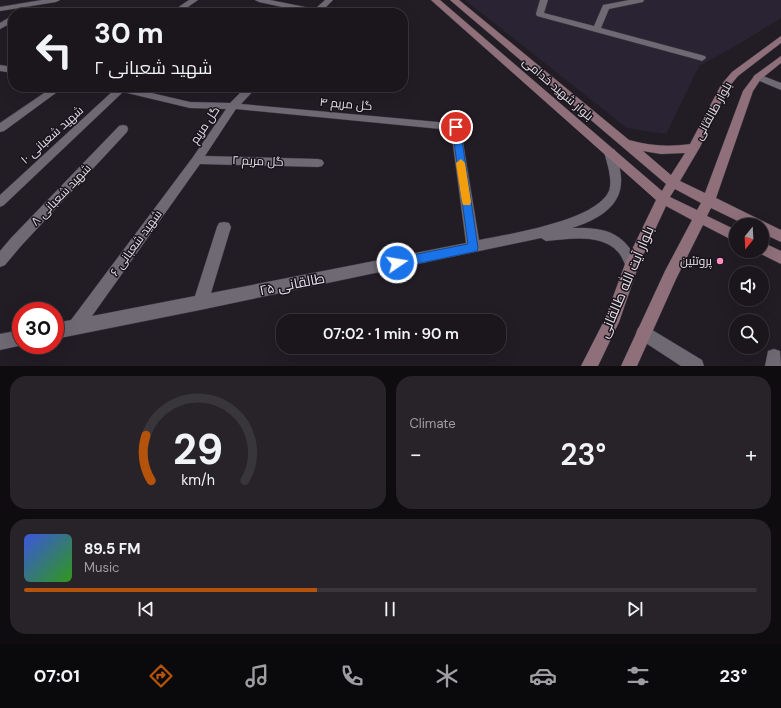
<!DOCTYPE html>
<html lang="en">
<head>
<meta charset="utf-8">
<style>
  body { margin:0; font-family:"DM Sans",Cairo,sans-serif; background:#272329; color:#f1f3f6; height:100vh; display:flex; flex-direction:column; font-size:15px; white-space:nowrap }
  * { box-sizing:border-box; margin:0 }
  p { font-size:13px; color:#9f9fa3 }
  .icon { flex:none; width:22px; height:22px; fill:none; stroke:currentColor; stroke-width:2; stroke-linecap:round; stroke-linejoin:round }
  .map { position:relative; height:366px; overflow:hidden }
  .details { display:flex; flex-direction:column; gap:10px; padding:10px; background:#0e0c0f; flex:1 }
  .details>* { flex:none }
  .top-card { position:absolute; left:8px; top:8px; width:400px; height:84px; border-radius:16px; box-shadow:0 4px 16px #0002,0 0 0 1px #38353b; background:#1a161c; color:#f1f3f6; overflow:hidden }
  .needle { width:26px; rotate:198deg }
  .tools { position:absolute; left:729px; top:218px; display:grid; gap:8px }
  .tools a { display:grid; place-items:center; width:40px; height:40px; border-radius:50%; background:#1a161c; box-shadow:0 4px 16px #0002,0 0 0 1px #38353b; font-size:20px }
  .speed { position:absolute; left:12px; top:302px; display:flex; gap:8px; font-size:20px; font-weight:700; text-align:center }
  .speed>* { display:grid; place-content:center; width:52px; height:52px; border-radius:50%; background:#1a161c; box-shadow:0 4px 16px #0002,0 0 0 1px #38353b; line-height:1 }
  .speed .limit { border:6px solid #d22; background:#fff; color:#111 }
  .pin { position:absolute; display:grid; place-items:center; width:34px; height:34px; color:#fff; margin:-17px; border:2px solid #fff; border-radius:50%; box-shadow:0 1px 4px #0007 }
  .me { position:absolute; width:44px; margin:-22px; rotate:78deg; stroke-linejoin:round; filter:drop-shadow(0 0 3px #0008) }
  .turn { display:flex; align-items:center; gap:14px; height:84px; padding:0 20px; font-size:18px }
  .turn .icon { width:52px; height:52px; stroke-width:2.5 }
  .turn b { display:block; font-size:28px; line-height:34px }
  .big { font-size:30px; font-weight:600; line-height:1.1 }
  .details .tile { flex:1; display:flex; flex-direction:column; justify-content:center; gap:6px; min-width:0; padding:0 14px; border-radius:16px; background:#272329 }
  .details .dial { align-items:center; gap:0 }
  .dial svg { height:104px; overflow:visible; fill:none; stroke:#38353b; stroke-width:7; stroke-linecap:round; text-anchor:middle }
  .dial text { fill:#f1f3f6; stroke:none }
  .song { display:flex; align-items:center; gap:12px }
  .cover { width:48px; height:48px; border-radius:6px; background:linear-gradient(135deg,hsl(230 70% 55%),hsl(110 70% 35%)) }
  .played { height:4px; border-radius:2px; background:linear-gradient(90deg,#b45309 40%,#38353b 40%) }
  .keys { display:flex; justify-content:space-around; direction:ltr }
  .heat { display:flex; justify-content:space-between; align-items:center; font-size:22px; direction:ltr }
  .details .tiles { flex:1; display:grid; gap:10px; grid-template-columns:1fr 1fr }
  .tile:last-child { grid-column:span 2 }
  .trip { position:absolute; left:276px; top:314px; width:230px; height:40px; border-radius:16px; background:#1a161c; box-shadow:0 4px 16px #0002,0 0 0 1px #38353b; font-weight:600; line-height:40px; text-align:center }
  .menu { display:flex; height:64px; justify-content:space-around; align-items:center; background:#0a090b; color:#9f9fa3 }
  .menu .icon { width:28px; height:28px }
  .menu .on { color:#b45309 }
  .menu b { font-size:18px; color:#f1f3f6 }
  .map>svg:first-child { display:block }
</style>
</head>
<body>
<div class="map">
<svg width="781" height="366" viewBox="0 0 781 366">
  <rect width="100%" height="100%" fill="#221d25"/>
  <path fill="#292333" d="M465 0H781V18L739 44 699 66 666 134 627 128Z"/>
  <g fill="none" stroke-linecap="round" stroke-linejoin="round">
    <g stroke="#3c373e" stroke-width="1">
      <path id="street" d="M42 0H60L56 2 0 11V7Z
        M189 0H198L179 13H170Z
        M255 0H270L315 9 325 0H333L320 13H310L259 2Z
        M540 0H548L544 13 594 26 603 5 629 0H644L643 2 609 9 601 28 705 56 706 58 702 61 699 60 537 16 536 14Z
        M25 9 49 11 53 13H27L24 11Z
        M10 17H13V22L0 29V23Z
        M0 65 13 67V73L0 71Z
        M758 74 781 83V90L755 79 753 77 755 75Z
        M53 87H64L4 131 0 132V123Z
        M108 87H126L190 102 230 103 246 87H257L241 104 460 124 479 240C508 234 596 221 609 191 613 180 607 163 604 152L606 149H614C618 155 619 163 620 170 627 204 600 219 572 228 606 227 624 232 639 264L637 268 632 270 627 268C624 263 622 256 618 252 601 233 569 239 546 241L541 238 200 310 55 339V323L71 320 193 157 226 109 190 108 123 92 4 205 0 207V195L114 90ZM236 109 451 130 466 243 211 293 231 227 229 223 224 222 219 223 217 227 195 296 92 316 200 164 318 167 322 166 324 163 322 160 318 159 205 156Z
        M123 125 127 126 128 129 127 132 21 246 5 265 0 267V251L11 238 119 126Z
        M644 325 702 360 704 366H681L638 338 636 333 638 328Z
        M21 330V345H23L0 350V334Z
        M774 349 780 351 781 366H765L768 351Z"/>
    </g>
    <g stroke="#3c373e" stroke-width="1">
      <path id="secondary" d="M431 0H440L662 191 666 184 450 0H459L629 140C650 146 669 147 690 144L721 85 732 72 781 36V43L738 76 728 88 700 147 680 181 705 193 743 91 755 75 781 56V63L761 79 753 91 716 198 781 230V242L762 233V225H746L711 208 707 216 736 230V242L703 225 676 279 637 366H621L665 271 692 220 666 206 639 264 619 322 598 366H581L605 319 625 264 656 200ZM643 151 661 154 685 153 671 175ZM675 189 701 203 697 210 670 197Z
        M762 242 781 251V264L757 252V251H762Z"/>
    </g>
    <use href="#street" fill="#6f6973" fill-rule="evenodd"/>
    <use href="#secondary" fill="#8f707a" fill-rule="evenodd"/>
  </g>
  <path fill="#1a73e8" stroke="#114b97" d="M456 124 460 127 478 248 477 251 473 252 397 268 393 266 392 263 393 260 397 258 468 244 452 127Z"/>
  <path fill="#f59e0b" d="M461 159 465 163 471 202 470 205H463L462 202 456 163Z"/>
  <circle fill="#fc8fc2" stroke="#19141c" stroke-width="1.5" cx="720" cy="261" r="4"/>
  <g text-anchor="middle" dominant-baseline="central" stroke-width="3" stroke-linejoin="round" paint-order="stroke">
    <g font-size="12" fill="#e5e1e7" stroke="#19141c">
      <text transform="translate(558 89) rotate(41)">بلوار شهید خدامی</text>
      <text transform="translate(346 104) rotate(5)">گل مریم ۴</text>
      <text transform="translate(713 111) rotate(-61)">بلوار طالقانی</text>
      <text transform="translate(205 125) rotate(-56)">گل مریم</text>
      <text transform="translate(52 135) rotate(-42)">شهید شعبانی ۱۰</text>
      <text transform="translate(258 161) rotate(2)">گل مریم ۲</text>
      <text transform="translate(61 195) rotate(-46)">شهید شعبانی ۸</text>
      <text transform="translate(136 243) rotate(-54)">شهید شعبانی ۶</text>
    </g>
    <g font-size="12" fill="#e5e1e7" stroke="#19141c" text-anchor="end">
      <text x="712" y="261">پروتئین</text>
    </g>
    <g font-size="14" fill="#e5e1e7" stroke="#19141c">
      <text transform="translate(626 282) rotate(-67)">بلوار آیت الله طالقانی</text>
      <text transform="translate(292 284) rotate(-11)">طالقانی ۲۵</text>
    </g>
  </g>
</svg>
<div class="tools">
<a><svg class="needle" viewBox="-14 -14 28 28"><path d="M0-13l5 13h-10z" fill="#e53935"/><path d="M0 13l5-13h-10z" fill="#9f9fa3"/></svg></a>
<a><svg class="icon" aria-label="sound" viewBox="0 0 24 24"><path d="M4 9h4l5-4v14l-5-4H4zM17 9q2 3 0 6"/></svg></a>
<a><svg class="icon" aria-label="search" viewBox="0 0 24 24"><circle cx="10" cy="10" r="6"/><path d="M15 15l6 6"/></svg></a>
</div>
<div class="speed"><div class="limit">30</div></div>
<div class="pin" style="left:456px;top:127px;background:#d93025"><svg class="icon" aria-label="arrive" viewBox="0 0 24 24"><path d="M6 21V4h12l-3 4 3 4H6"/></svg></div>
<svg class="me" style="left:397px;top:263px" viewBox="-20 -20 40 40"><circle r="17" fill="#1a73e8" stroke="#fff" stroke-width="3"/><path d="M0-11L8 9 0 5-8 9z" fill="#fff"/></svg>
<div class="trip">07:02 · 1 min · 90 m</div>
<div class="top-card">
<div class="turn"><svg class="icon" aria-label="left" viewBox="0 0 24 24"><path d="M17 20v-9H6M10 6l-5 5 5 5"/></svg><div><b>30 m</b>شهید شعبانی ۲</div></div>
</div>
</div>
<section class="details">
<div class="tiles">
<div class="tile dial"><svg viewBox="0 0 100 80">
<path d="M14 69A42 42 0 1 1 86 69"/>
<path d="M14 69A42 42 0 0 1 10 34" stroke="#b45309"/>
<text x="50" y="56" font-size="32" font-weight="700">29</text>
<text x="50" y="72" font-size="11">km/h</text>
</svg></div>
<div class="tile"><p>Climate</p>
<div class="heat"><a>−</a><b class="big">23°</b><a>+</a></div>
</div>
<div class="tile">
<div class="song"><i class="cover"></i><div><b>89.5 FM</b><p>Music</p></div></div>
<div class="played"></div>
<div class="keys"><svg class="icon" aria-label="previous" viewBox="0 0 24 24"><path d="M18 5L8 12l10 7zM5 5v14"/></svg><svg class="icon" aria-label="pause" viewBox="0 0 24 24"><path d="M8 5v14M16 5v14"/></svg><svg class="icon" aria-label="next" viewBox="0 0 24 24"><path d="M6 5l10 7-10 7zM19 5v14"/></svg></div>
</div>
</div>
</section>
<nav class="menu">
<b>07:01</b>
<svg class="icon on" aria-label="directions" viewBox="0 0 24 24"><path d="M12 3l9 9-9 9-9-9zM9 14v-3h6M13 9l2 2-2 2"/></svg>
<svg class="icon" aria-label="music" viewBox="0 0 24 24"><path d="M9 18V5l10-2v13"/><circle cx="6" cy="18" r="3"/><circle cx="16" cy="16" r="3"/></svg>
<svg class="icon" aria-label="phone" viewBox="0 0 24 24"><path d="M5 4h4l2 5-3 2q2 4 5 5l2-3 5 2v4C11 20 4 13 5 4z"/></svg>
<svg class="icon" aria-label="climate" viewBox="0 0 24 24"><path d="M12 3v18M4 7l16 10M4 17L20 7"/></svg>
<svg class="icon" aria-label="car" viewBox="0 0 24 24"><path d="M5 17H2v-5l4-1 3-4h7l3 4 3 1v5h-3M9 17h6M6 11h13"/><circle cx="7" cy="17" r="2"/><circle cx="17" cy="17" r="2"/></svg>
<svg class="icon" aria-label="filters" viewBox="0 0 24 24"><path d="M4 7h16M4 17h16"/><circle cx="9" cy="7" r="2"/><circle cx="15" cy="17" r="2"/></svg>
<b>23°</b>
</nav>
</body>
</html>
